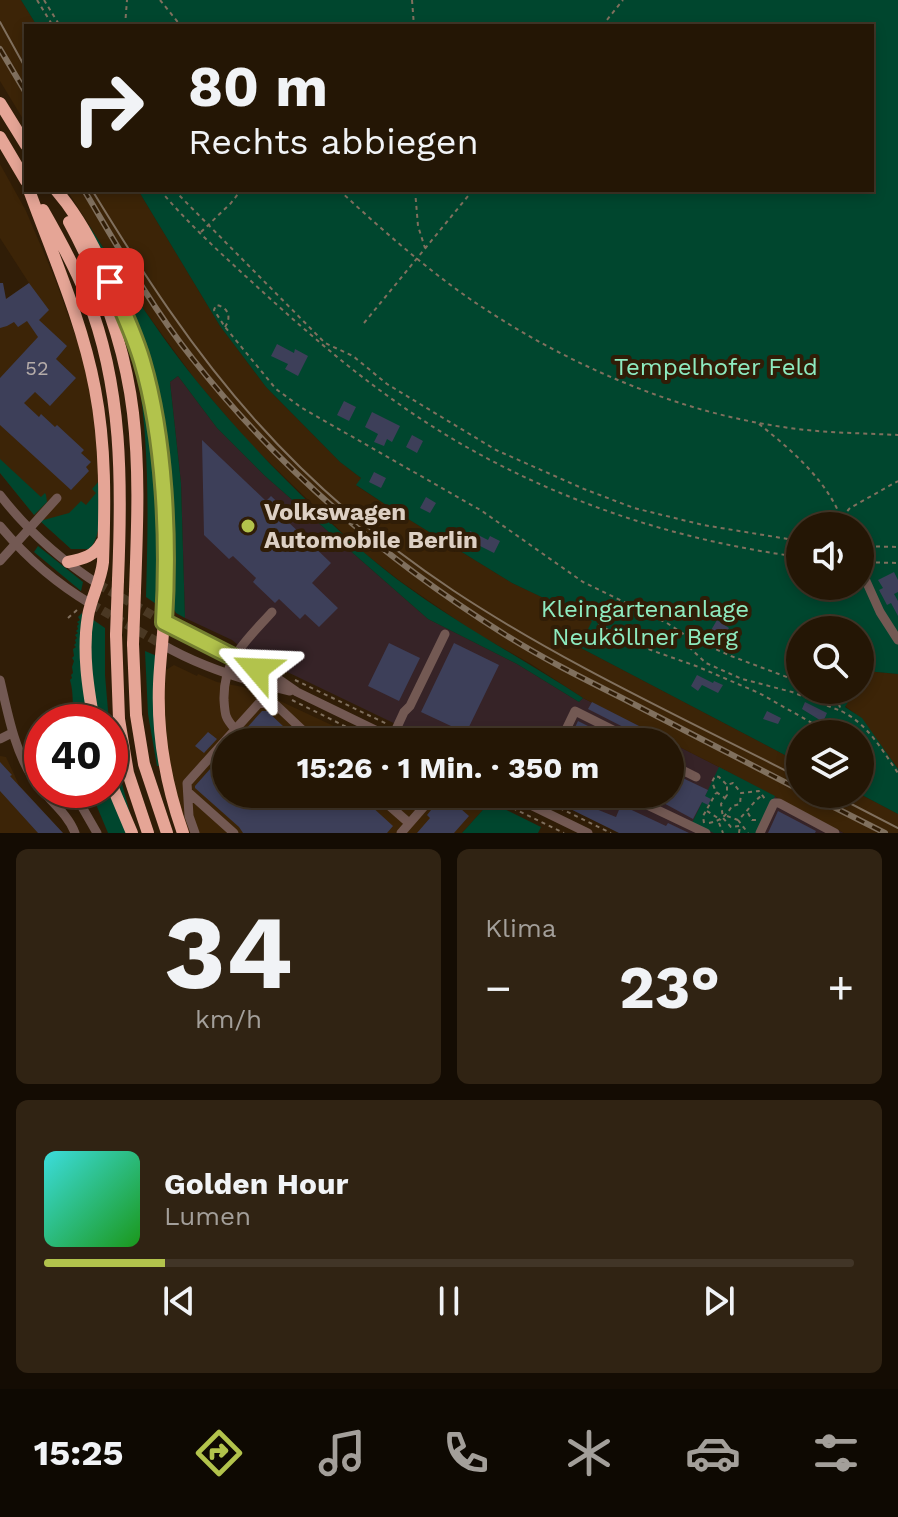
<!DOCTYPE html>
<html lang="de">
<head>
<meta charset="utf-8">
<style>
  body { margin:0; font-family:"Work Sans",sans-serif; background:#302313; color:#f1f3f6; height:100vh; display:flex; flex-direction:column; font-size:30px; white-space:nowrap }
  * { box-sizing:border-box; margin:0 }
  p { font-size:26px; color:#a39f9a }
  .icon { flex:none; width:44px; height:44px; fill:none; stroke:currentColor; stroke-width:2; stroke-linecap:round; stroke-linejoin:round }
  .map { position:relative; height:833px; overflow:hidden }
  .details { display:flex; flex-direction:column; gap:16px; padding:16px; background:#140c03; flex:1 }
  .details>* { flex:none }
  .top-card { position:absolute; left:24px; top:24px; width:850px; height:168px; border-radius:0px; box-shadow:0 4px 12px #0003,0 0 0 2px #413527; background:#241605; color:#f1f3f6; overflow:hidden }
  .controls { position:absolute; left:786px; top:512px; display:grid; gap:16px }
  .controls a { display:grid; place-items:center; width:88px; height:88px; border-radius:50%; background:#241605; box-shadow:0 4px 12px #0003,0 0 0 2px #413527; font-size:40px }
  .speed { position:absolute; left:24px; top:704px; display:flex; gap:16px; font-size:40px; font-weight:700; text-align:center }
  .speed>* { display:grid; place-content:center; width:104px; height:104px; border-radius:50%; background:#241605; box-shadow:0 4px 12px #0003,0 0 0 2px #413527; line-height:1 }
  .speed .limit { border:12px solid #d22; background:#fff; color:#111 }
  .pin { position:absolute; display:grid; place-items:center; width:68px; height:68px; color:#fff; margin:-34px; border-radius:16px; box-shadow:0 4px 12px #0006 }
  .me { position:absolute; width:88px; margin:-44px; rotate:296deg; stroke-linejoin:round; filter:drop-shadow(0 0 6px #0008) }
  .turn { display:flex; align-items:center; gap:28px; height:168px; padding:0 32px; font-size:36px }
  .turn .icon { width:104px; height:104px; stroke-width:2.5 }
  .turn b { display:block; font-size:56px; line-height:68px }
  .big { font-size:60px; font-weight:700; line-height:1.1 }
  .details .widget { flex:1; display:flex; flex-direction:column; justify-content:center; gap:12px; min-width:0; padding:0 28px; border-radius:12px; background:#302313 }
  .details .dial { align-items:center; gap:0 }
  .dial b { font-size:104px; line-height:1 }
  .song { display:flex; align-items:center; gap:24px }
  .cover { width:96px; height:96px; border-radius:12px; background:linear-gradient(135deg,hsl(180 70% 55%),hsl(120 70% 35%)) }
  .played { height:8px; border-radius:4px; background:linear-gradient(90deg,#b2c34c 15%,#413527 15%) }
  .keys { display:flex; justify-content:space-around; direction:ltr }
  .heat { display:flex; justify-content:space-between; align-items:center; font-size:44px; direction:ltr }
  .details .tiles { flex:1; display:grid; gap:16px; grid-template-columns:1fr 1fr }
  .widget:last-child { grid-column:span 2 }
  .trip { position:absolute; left:212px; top:728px; width:472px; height:80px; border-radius:40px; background:#241605; box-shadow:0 4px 12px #0003,0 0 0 2px #413527; font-weight:700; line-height:80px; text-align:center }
  .tabs { display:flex; height:128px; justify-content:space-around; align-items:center; background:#0e0902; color:#a39f9a }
  .tabs .icon { width:56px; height:56px }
  .tabs .selected { color:#b2c34c }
  .tabs b { font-size:36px; color:#f1f3f6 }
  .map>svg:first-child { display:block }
</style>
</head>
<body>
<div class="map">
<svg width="898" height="833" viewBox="0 0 898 833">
  <rect width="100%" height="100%" fill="#301d07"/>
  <path fill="#362327" d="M178 376 217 428 265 476 428 619 517 664 579 702 583 698 670 742H433L248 653 232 640 185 618 181 483 170 382Z
    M670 742 719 767 844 833H620L540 794H670Z"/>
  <path fill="#3c2407" d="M0 0H21L37 26H26V124L0 81Z
    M0 164 26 211 55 279 80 348 90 383 97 443 99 492 97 537 71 549 34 515 0 473V303L29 283 0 238Z
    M67 190H138L220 326 266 387 340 462 361 478 357 486 400 514 512 583 593 621 579 647 800 763V794H860L898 814V833H844L719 767 583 698 531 664 474 632 400 581 359 549 250 444 197 382 134 296Z
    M174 665 197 676 198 674 217 682 243 687 280 701 368 742H226V794H474L490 802 462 833H189L183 821 162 732 166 670Z
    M866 671 898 674V769L862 719 845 706 855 690H860V681Z
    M0 756 6 757 19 785 63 833H0Z"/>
  <path fill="#00462e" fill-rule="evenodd" d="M21 0H898V674L866 671 860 681V630H800V690H855L845 707 862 718 898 769V814L860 794V734H800V763L579 647 592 621 512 583 400 514 356 485 361 478 340 462 266 387 220 326 138 190H872V26H37ZM800 526H860V586H800Z
    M88 224C123 278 158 334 199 384 256 453 327 525 398 580 457 624 522 658 583 698L579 702 517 664 428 619 265 476 217 428 178 376 170 382 181 483 185 618 176 613 170 602 172 561 170 516 123 298Z
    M138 376C159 454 162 525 159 606L146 597C148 523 150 449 138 376Z
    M0 459 41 497 45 493 46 495 47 502 34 515 0 473Z
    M99 481C99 502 104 531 90 549H71L40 521 69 513 81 501 86 505 96 493 92 489Z
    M38 546 83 582 81 591 34 552Z
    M82 613 89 722H74C72 708 74 693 70 680L72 678 71 675 73 673 72 667 74 661 72 658 74 656 73 649 76 647 74 645 76 643 75 640 77 638 75 635 78 633 76 631 78 629 77 626 79 624 77 622 80 620 78 617Z
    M92 619 105 628V675L109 722H98L90 668Z
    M145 651 157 656 159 766H157L148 714Z
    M110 727 121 780 131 817 120 795 110 766Z
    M719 767 775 796 757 833H714L692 823Z
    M90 790H108L127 833H108Z
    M490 802 541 827 538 833H462Z"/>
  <path fill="#3d3f59" d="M0 283H3L6 299 29 283 49 310 39 320 67 346 56 359 76 378 50 406 35 392 24 403 39 417 41 414 55 427 57 425 84 450 81 453 91 462 86 467 89 471 71 490 0 425V378L38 337 27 321 18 327 14 322 7 326 0 328Z
    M277 344 294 353 295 349 308 356 298 376 285 369 288 364 271 356Z
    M344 401 356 407 349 421 337 415Z
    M372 412 400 426 392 442 387 439 384 446 374 442 378 434 365 427Z
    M412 435 423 441 417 453 406 447Z
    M202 440 266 501 271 496 288 512 283 517 331 563 312 583 338 608 319 627 305 614 300 619 279 599 275 603 253 582 256 578 233 556 229 559 204 535Z
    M374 472 386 478 381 488 369 482Z
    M426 497 436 503 430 513 420 508Z
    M470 531 488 540 490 536 500 541 494 553 466 539Z
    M894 572 898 580V592L894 594 898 601V616L891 603 887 605 879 590 883 588 878 580Z
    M717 620 729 628 722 639 710 632Z
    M389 643 420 658 399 701 368 686Z
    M454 643 499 665 466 733 421 712Z
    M697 675 713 683 714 681 723 685 718 693 702 685 698 691 691 686Z
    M592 702 641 727 670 742H638V737L635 733 588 709Z
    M805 702 827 713 823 722 802 709Z
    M262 711H267L300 742H234Z
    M767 711 781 718 778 724 763 719Z
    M578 721 620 742H568Z
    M208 732 217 739 204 753 195 746Z
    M226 751V794H358L393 826 387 833H243L239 827 195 788V786Z
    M0 762 12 775 10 776 63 833H38L0 791Z
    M670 772 708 790 705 796 711 799 708 805 702 802 693 819 647 794H670Z
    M391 794H414L404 805Z
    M444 794 469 816 454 833H417L430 818 427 815Z
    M540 794H559L580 804 581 803 616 817 621 805 666 826 668 823 689 833H619Z
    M778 811 816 831 815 833H768Z"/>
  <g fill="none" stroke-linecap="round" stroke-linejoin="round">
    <path stroke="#4a3823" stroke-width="9" stroke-dasharray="9 4.5" stroke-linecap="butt" d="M98 584 164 622
      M91 604 163 645"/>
    <path stroke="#80705e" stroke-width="2" stroke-dasharray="4 4" stroke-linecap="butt" d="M37 0 53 26
      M44 0 60 26
      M160 0 181 26
      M412 0 414 26
      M125 26 127 0
      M602 26 623 0
      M160 190C191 227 228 260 264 293 312 337 361 379 415 415 529 492 664 539 800 557
      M174 190 325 343 353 356 387 384 496 450 584 489 634 508 703 525 800 541
      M339 190C380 228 424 267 470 299 562 362 672 411 783 427 821 433 860 433 898 435
      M415 190 418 226 425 248
      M201 232 231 203 241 190
      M364 323 473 190
      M225 327C232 317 228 307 216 305L214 310 225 327 276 389 302 408 482 511 583 582 667 623 688 637 731 656 800 682
      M759 424C793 451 831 484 844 526
      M842 517 850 508 898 481
      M860 546 898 547
      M860 562 898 563
      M68 618 77 610
      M598 625 648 649 696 666 759 693 821 728 826 734
      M688 639 689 647 706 663 742 679 792 692 841 711
      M295 680 387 724
      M820 690C832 694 838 698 841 711 867 723 882 750 898 773
      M292 700 377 742
      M403 732 424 742
      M860 772 861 773
      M484 794 564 833
      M531 794 611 833
      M725 798 727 795V786
      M707 811 721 820
      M748 813 752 820H758
      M727 816 738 820C747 812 752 803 761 796
      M738 820 748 833
      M704 823 703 816 716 793
      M709 823C720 821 726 816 732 806L740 804 741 793 759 791 765 799
      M719 823 723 833
      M739 833 740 826 731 827 723 818 721 804 725 798 716 792 712 782 715 776 719 777 727 785 733 783 741 793"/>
    <path stroke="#735953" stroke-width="9" d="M0 495C27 530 61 560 98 584
      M0 526C25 556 57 584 91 604
      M0 561 57 498
      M862 572 880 612 898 640
      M164 622 240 661 274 676 297 692 400 742
      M163 645C201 667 246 681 290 691
      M0 680C8 714 14 748 32 777 44 797 67 811 75 833
      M235 729C225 718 225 715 224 700 223 659 246 641 272 612
      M392 738 404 712 410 706 445 634
      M0 739 12 733
      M560 742 575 711 631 739 630 742
      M670 764 696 777
      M188 792 234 833
      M74 793 97 833
      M376 794 409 823
      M508 794 588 833
      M579 794 603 804 610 801 614 794
      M624 794 706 833
      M195 833 189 816 187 783 259 703 276 705 312 739 323 742
      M401 833 435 794
      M760 833 774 803H779L835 833"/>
    <path stroke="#e5a596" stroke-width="12" d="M0 103 26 145
      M0 137 26 181
      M29 190C53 256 82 320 95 389 106 446 105 504 103 562 101 581 91 598 88 616 82 651 88 688 94 722
      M56 190C77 214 93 244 106 273 120 302 133 332 142 363 164 441 167 525 165 605 164 631 160 658 159 684 157 735 166 785 183 833
      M43 210C59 238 75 267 87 297 123 387 122 485 118 580
      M69 222C101 281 125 345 133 413 140 472 137 532 135 591
      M68 562C83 559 95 556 102 542
      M116 635 119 719 128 773 148 833
      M133 644 136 715 144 764 167 833
      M110 781 132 833"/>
    <path stroke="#80705e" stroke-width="2" d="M0 22 26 69
      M92 190C142 272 193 351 257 422 314 486 382 543 454 591 563 663 683 718 800 778
      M832 794 898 828"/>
    <g stroke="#80705e" stroke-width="6">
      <path id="rail" d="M0 49 26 93
        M84 190C118 247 151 306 192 358 279 469 386 560 504 634 542 658 582 678 622 698 681 729 741 759 800 790
        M808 794 885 833"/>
    </g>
    <use href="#rail" stroke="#301d07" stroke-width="3" stroke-dasharray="9" stroke-linecap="butt"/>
    <path stroke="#e5a596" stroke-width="12" d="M116 635 118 580
      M133 644 135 591"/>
  </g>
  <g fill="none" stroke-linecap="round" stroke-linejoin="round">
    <g stroke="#747f31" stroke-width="20">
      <path id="route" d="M110 282C122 308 134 334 142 361 165 439 169 541 164 622L257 669"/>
    </g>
    <use href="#route" stroke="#b2c34c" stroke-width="14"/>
  </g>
  <circle fill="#b2c34c" stroke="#301d07" stroke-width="3" cx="248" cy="526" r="8"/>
  <g text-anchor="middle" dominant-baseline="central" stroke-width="8" stroke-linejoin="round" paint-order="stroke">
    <g font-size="20" fill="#b5aca9">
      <text x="37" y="368">52</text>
    </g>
    <g font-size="24" fill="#8eebc0" stroke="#301d07">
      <text x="716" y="367">Tempelhofer Feld</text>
      <text x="645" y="609">Kleingartenanlage<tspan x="645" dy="28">Neuköllner Berg</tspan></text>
    </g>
    <g font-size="24" font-weight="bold" fill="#ddd0c4" stroke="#301d07" text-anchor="start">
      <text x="264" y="512">Volkswagen<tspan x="264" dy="28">Automobile Berlin</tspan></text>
    </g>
  </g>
</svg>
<div class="controls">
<a><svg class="icon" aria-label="sound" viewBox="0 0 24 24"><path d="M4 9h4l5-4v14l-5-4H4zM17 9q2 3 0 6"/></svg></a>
<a><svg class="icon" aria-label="search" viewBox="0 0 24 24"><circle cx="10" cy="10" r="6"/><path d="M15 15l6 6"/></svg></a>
<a><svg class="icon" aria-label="layers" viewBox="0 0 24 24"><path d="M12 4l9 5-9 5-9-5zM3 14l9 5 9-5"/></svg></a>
</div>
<div class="speed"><div class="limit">40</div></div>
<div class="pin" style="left:110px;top:282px;background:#d93025"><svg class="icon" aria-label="arrive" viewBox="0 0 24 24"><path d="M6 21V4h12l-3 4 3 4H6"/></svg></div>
<svg class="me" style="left:257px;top:669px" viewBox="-20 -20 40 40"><path d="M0-17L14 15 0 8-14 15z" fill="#b2c34c" stroke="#fff" stroke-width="4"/></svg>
<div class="trip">15:26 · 1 Min. · 350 m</div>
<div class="top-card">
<div class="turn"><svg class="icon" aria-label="right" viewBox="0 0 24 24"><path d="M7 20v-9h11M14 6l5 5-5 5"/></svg><div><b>80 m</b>Rechts abbiegen</div></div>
</div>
</div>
<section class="details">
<div class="tiles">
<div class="widget dial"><b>34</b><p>km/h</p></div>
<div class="widget"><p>Klima</p>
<div class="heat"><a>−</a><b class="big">23°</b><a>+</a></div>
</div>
<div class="widget">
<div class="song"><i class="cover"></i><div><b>Golden Hour</b><p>Lumen</p></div></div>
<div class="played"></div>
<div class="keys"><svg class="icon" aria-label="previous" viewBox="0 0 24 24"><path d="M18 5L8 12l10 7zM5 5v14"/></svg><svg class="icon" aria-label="pause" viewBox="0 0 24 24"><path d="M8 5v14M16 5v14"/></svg><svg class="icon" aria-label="next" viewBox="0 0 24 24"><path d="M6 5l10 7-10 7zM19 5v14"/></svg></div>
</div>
</div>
</section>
<nav class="tabs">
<b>15:25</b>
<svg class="icon selected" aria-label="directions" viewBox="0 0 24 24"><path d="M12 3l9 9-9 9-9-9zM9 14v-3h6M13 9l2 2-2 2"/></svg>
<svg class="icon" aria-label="music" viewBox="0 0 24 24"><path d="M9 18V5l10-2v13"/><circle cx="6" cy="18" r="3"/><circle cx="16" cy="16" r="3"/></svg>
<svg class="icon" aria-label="phone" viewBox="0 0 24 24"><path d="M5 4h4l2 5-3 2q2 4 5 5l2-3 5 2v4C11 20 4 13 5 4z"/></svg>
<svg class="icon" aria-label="climate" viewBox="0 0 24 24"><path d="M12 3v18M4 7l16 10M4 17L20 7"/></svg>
<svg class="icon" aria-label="car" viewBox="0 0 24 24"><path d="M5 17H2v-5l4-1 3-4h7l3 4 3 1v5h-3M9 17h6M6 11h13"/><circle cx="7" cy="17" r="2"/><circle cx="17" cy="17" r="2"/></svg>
<svg class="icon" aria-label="filters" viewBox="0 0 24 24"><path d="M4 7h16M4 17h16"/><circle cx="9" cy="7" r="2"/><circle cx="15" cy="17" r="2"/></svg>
</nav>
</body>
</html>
